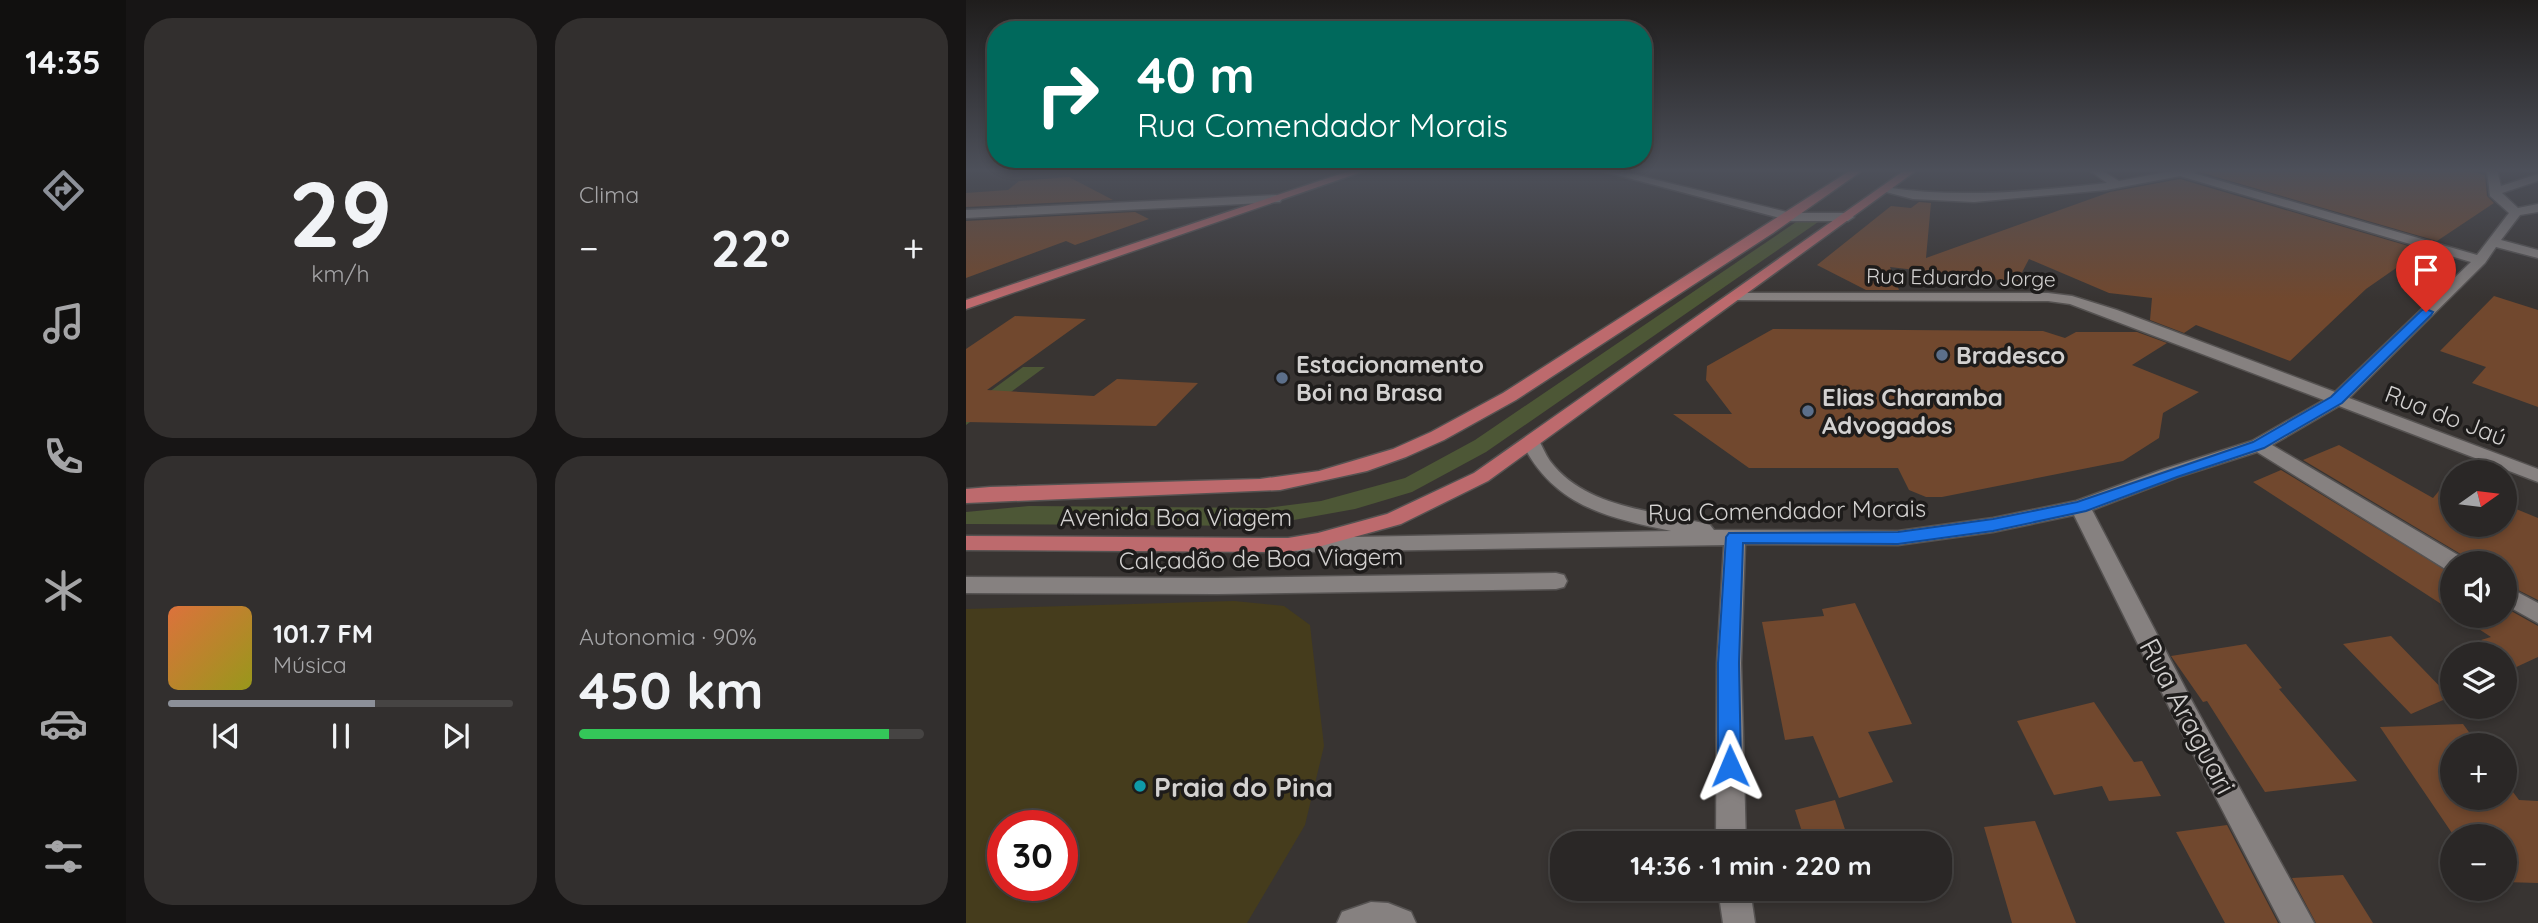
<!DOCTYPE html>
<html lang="pt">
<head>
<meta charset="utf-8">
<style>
  body { margin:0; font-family:Quicksand,sans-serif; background:#322f2e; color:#f1f3f6; height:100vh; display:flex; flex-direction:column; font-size:26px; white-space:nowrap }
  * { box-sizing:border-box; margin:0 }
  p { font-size:23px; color:#a5a5a7 }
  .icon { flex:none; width:38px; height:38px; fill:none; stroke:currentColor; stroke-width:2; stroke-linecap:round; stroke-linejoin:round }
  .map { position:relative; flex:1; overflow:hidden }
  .panel { display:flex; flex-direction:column; gap:18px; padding:18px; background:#171515; width:840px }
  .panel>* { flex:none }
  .hud { position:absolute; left:21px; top:21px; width:665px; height:147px; border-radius:28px; box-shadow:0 4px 10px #0003,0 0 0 2px #464443; background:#00695c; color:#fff; overflow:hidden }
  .needle { width:46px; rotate:76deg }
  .tools { position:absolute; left:1474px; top:460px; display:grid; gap:14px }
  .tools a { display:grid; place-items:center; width:77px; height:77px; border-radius:50%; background:#2a2726; box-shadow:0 4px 10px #0003,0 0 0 2px #464443; font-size:35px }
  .speed { position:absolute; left:21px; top:810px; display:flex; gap:14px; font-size:35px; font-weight:700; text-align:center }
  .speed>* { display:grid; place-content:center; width:91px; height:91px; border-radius:50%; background:#2a2726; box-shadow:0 4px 10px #0003,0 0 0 2px #464443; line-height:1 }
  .speed .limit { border:10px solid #d22; background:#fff; color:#111 }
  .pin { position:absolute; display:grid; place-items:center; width:60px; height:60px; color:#fff; margin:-72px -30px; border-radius:50% 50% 50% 0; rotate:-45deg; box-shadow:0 0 7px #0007 }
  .pin .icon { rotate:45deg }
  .me { position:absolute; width:77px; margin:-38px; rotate:359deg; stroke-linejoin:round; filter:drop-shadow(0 0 5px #0008) }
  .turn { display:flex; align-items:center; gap:24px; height:147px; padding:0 35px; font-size:32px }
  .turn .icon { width:91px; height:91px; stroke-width:2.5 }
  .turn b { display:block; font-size:49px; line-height:60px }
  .big { font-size:52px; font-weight:700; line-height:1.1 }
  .panel .tile { flex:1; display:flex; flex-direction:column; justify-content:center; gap:10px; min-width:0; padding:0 24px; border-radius:28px; background:#322f2e }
  .panel .dial { align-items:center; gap:0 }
  .dial b { font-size:91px; line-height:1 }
  .song { display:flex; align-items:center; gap:21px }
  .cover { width:84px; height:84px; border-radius:10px; background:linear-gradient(135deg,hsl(20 70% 55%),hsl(60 70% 35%)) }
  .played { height:7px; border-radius:4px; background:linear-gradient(90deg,#8c9099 60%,#464443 60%) }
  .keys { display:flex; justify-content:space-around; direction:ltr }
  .heat { display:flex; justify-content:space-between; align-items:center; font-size:38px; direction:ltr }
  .charge { height:10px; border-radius:5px; background:linear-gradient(90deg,#34c759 90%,#464443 0) }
  .panel .tiles { flex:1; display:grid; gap:18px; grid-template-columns:repeat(2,1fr) }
  .trip { position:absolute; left:584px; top:831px; width:402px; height:70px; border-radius:28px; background:#2a2726; box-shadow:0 4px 10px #0003,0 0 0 2px #464443; font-weight:700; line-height:70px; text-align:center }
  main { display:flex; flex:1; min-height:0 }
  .dock { display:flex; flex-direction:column; width:126px; justify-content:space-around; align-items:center; background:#11100f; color:#a5a5a7 }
  .dock .icon { width:49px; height:49px }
  .dock .selected { color:#8c9099 }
  .dock b { font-size:32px; color:#f1f3f6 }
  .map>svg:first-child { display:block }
</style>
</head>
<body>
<main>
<nav class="dock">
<b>14:35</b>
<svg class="icon selected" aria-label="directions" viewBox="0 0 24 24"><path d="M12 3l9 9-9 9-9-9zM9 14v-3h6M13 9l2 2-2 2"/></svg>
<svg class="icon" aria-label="music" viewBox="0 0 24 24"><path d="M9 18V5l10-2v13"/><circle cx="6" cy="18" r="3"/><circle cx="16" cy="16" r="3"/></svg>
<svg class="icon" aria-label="phone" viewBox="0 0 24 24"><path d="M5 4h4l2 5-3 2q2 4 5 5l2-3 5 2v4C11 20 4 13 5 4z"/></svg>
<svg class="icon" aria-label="climate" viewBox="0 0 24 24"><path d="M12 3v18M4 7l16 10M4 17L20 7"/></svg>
<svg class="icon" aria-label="car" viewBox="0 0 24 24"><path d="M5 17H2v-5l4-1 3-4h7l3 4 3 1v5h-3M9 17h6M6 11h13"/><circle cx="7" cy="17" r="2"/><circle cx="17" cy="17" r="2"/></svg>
<svg class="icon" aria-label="filters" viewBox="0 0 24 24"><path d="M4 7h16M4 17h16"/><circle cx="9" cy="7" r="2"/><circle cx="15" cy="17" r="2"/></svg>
</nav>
<section class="panel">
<div class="tiles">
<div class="tile dial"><b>29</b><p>km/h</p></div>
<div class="tile"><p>Clima</p>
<div class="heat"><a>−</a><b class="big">22°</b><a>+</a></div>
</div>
<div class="tile">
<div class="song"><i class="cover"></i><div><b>101.7 FM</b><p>Música</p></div></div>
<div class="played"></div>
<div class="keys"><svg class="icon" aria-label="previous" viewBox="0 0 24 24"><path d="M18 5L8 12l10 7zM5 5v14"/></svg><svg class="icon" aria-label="pause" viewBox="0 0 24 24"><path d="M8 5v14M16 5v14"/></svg><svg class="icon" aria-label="next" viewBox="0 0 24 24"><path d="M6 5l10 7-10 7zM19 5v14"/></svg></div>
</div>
<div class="tile"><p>Autonomia · 90%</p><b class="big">450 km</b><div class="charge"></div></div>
</div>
</section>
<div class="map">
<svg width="1572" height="923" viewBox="0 0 1572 923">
  <rect width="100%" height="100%" fill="#383432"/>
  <path fill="#4d5736" d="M833 220H855L520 452 446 492 389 509 295 526 0 524V512L63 506 300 508 355 501 439 478 509 440Z
    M57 367H79L0 425V409Z"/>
  <path fill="#453c1c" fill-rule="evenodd" d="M268 601 318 606 344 625 358 746 339 825 281 923H0V609ZM37 826H96V886H37Z"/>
  <path fill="#71482e" d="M1234 170H1500L1519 175 1521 196 1528 203 1471 241 1233 172Z
    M103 177 147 200 0 207V193L42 190 53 181Z
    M1214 179 1456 250 1400 289 1324 361 1230 325 1218 333 1184 320 1186 298 1143 293 1063 259 1051 282 924 267 933 290H900L851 265 925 206 945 208 953 202 965 203 960 258 1144 192Z
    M169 212 183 219 109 245 100 241 0 278V221Z
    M1528 296 1572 310V407L1506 383 1520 367 1474 351Z
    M49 316 120 319 21 390 128 396 151 379 232 383 190 426 0 422V349Z
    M807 329 1077 331 1099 338 1110 332H1171L1201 343 1166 365 1233 392 1197 413 1193 438 1157 461 976 497H960L943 490 932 468H783L707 414H766L740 380 741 366Z
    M1373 445 1467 498 1482 480 1486 482V525H1538V504L1572 518V600L1538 583V564H1502L1498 556 1337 460Z
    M1315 470 1486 574V611L1287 482Z
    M889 603 946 724 902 732 927 782 873 798 847 736 819 740 796 622 858 616 856 609Z
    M1538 607 1572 626V657L1546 669 1538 661V654H1531L1515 640 1525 637 1493 616H1538Z
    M1425 636 1484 697 1445 714 1377 644Z
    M1280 644 1316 688 1313 689 1391 781 1299 792 1241 701 1237 702 1205 656Z
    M1128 702 1168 762 1176 761 1195 796 1143 801 1136 786 1088 795 1051 721Z
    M1497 724 1513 746H1486V798H1538V780L1553 800 1572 801V883L1538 882V836H1488L1414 727Z
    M869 800 884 844H840L829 810Z
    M1069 821 1110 923H1046L1018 827Z
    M1261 825 1312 923H1259L1210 832Z
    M1377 875 1407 923H1350L1326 878Z"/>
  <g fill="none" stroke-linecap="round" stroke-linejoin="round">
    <g stroke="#555251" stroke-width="3">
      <path id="service" d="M405 902 422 903 445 912 450 923H371L376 912Z"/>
    </g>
    <g stroke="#555251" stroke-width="3">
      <path id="pedestrian" d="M590 573 598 575 601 581 598 587 590 589 251 594 0 593V577L251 578Z"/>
    </g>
    <g stroke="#555251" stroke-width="3">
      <path id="minor" d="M1123 170H1135L1153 181 1211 170H1232L1227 173 1511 255 1543 213 1524 196 1521 170H1531L1535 186 1572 174V181L1536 193 1552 208 1572 204V212L1554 215 1535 240 1572 250V258L1530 247 1519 263 1383 398 1572 469V482L1373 406 1306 445 1497 558 1500 564H1486V571L1481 570 1291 452 1212 477 1126 510 1227 703 1348 923H1315L1209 719 1108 515 1027 532 932 545 779 544 775 663 780 844H750L751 663 758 545 335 552 327 550 324 545 327 540 335 538 705 531C639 517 587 506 555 441L564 435 571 437C576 445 579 454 584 461 621 510 691 510 744 525L748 530 932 531 1027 518 1110 501 1198 469 1286 441 1358 400 1104 304 1082 301 764 300 762 297 764 294 769 293H1082L1106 296 1151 310 1369 392 1505 262 1214 176 1140 190 1008 202 947 199 912 190 918 187C992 199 1067 191 1141 183Z
        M310 195 316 199 314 202 0 218V210Z
        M1538 585 1572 603V623L1538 604Z
        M752 889H784L789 923H757Z"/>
    </g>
    <g stroke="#555251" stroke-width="3">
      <path id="secondary" d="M632 170H650L825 213H882L888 217 882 221H825Z"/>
    </g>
    <g stroke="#555251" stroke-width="3">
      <path id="primary" d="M386 170H401L0 309V300Z
        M885 170H897L807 233 550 400 478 440 440 457 401 471 314 490 0 503V489L24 487 294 479 353 471 427 449 465 432 537 393Z
        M939 170H951L522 481 435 524 352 547 322 552 0 550V536L322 538 352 533 421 514 508 473Z"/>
    </g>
    <use href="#service" fill="#868180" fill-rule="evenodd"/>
    <use href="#pedestrian" fill="#868180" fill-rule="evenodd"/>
    <use href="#minor" fill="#868180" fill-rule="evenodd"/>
    <use href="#secondary" fill="#868180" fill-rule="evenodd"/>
    <use href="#primary" fill="#bd6a6d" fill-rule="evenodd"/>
  </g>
  <linearGradient id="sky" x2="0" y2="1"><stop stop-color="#1f1d1c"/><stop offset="0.57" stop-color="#4d505a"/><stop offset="1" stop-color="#4d505a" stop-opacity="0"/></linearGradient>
  <rect width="1572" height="299" fill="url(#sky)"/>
  <path fill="#1a73e8" stroke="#114b97" stroke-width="2" d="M1460 309 1467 312 1465 315 1376 403 1298 448 1211 477 1120 511 1027 531 932 544 777 543 773 663 775 766 772 773 764 776 756 773 752 766V663L760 537 763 533 932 532 1027 519 1111 502 1287 442 1365 397 1456 310Z"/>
  <g fill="#5c6f8a" stroke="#1e1c1b" stroke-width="2.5">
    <circle cx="976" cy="355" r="7"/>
    <circle cx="316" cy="378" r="7"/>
    <circle cx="842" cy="411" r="7"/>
  </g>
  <circle fill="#0f9aa8" stroke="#1e1c1b" stroke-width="2.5" cx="174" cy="786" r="7"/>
  <g text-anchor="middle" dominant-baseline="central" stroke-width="7" stroke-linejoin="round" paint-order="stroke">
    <g font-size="21" fill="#d3d1d0" stroke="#1e1c1b">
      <text transform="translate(995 277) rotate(1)">Rua Eduardo Jorge</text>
    </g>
    <g font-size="24" font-weight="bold" fill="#d3d1d0" stroke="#1e1c1b" text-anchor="start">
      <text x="990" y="355">Bradesco</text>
      <text x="330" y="364">Estacionamento<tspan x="330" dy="28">Boi na Brasa</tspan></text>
      <text x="856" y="397">Elias Charamba<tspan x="856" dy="28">Advogados</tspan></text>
    </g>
    <g font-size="24" fill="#d3d1d0" stroke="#1e1c1b">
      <text transform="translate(1480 415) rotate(21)">Rua do Jaú</text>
      <text transform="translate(821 510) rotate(-1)">Rua Comendador Morais</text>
      <text x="210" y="517">Avenida Boa Viagem</text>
      <text transform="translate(295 558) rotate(-1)">Calçadão de Boa Viagem</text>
    </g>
    <g font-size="28" fill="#d3d1d0" stroke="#1e1c1b">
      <text transform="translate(1222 716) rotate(62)">Rua Araguari</text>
    </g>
    <g font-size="28" font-weight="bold" fill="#d3d1d0" stroke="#1e1c1b" text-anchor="start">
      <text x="188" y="786">Praia do Pina</text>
    </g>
  </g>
</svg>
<div class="tools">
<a><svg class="needle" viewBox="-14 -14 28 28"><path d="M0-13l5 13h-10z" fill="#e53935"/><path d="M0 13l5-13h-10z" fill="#a5a5a7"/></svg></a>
<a><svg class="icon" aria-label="sound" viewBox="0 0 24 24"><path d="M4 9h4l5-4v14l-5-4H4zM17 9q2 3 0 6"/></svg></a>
<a><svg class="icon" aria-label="layers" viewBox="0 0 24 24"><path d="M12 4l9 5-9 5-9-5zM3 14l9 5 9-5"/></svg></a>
<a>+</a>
<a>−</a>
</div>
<div class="speed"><div class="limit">30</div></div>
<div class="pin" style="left:1460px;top:312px;background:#d93025"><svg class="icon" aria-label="arrive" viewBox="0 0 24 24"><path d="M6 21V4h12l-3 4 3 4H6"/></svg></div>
<svg class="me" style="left:764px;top:766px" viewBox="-20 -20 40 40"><path d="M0-17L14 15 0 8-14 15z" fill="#1a73e8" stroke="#fff" stroke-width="4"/></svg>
<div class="trip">14:36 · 1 min · 220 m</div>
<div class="hud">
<div class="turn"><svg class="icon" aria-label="right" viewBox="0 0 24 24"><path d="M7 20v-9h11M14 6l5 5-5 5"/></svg><div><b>40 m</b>Rua Comendador Morais</div></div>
</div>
</div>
</main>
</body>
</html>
